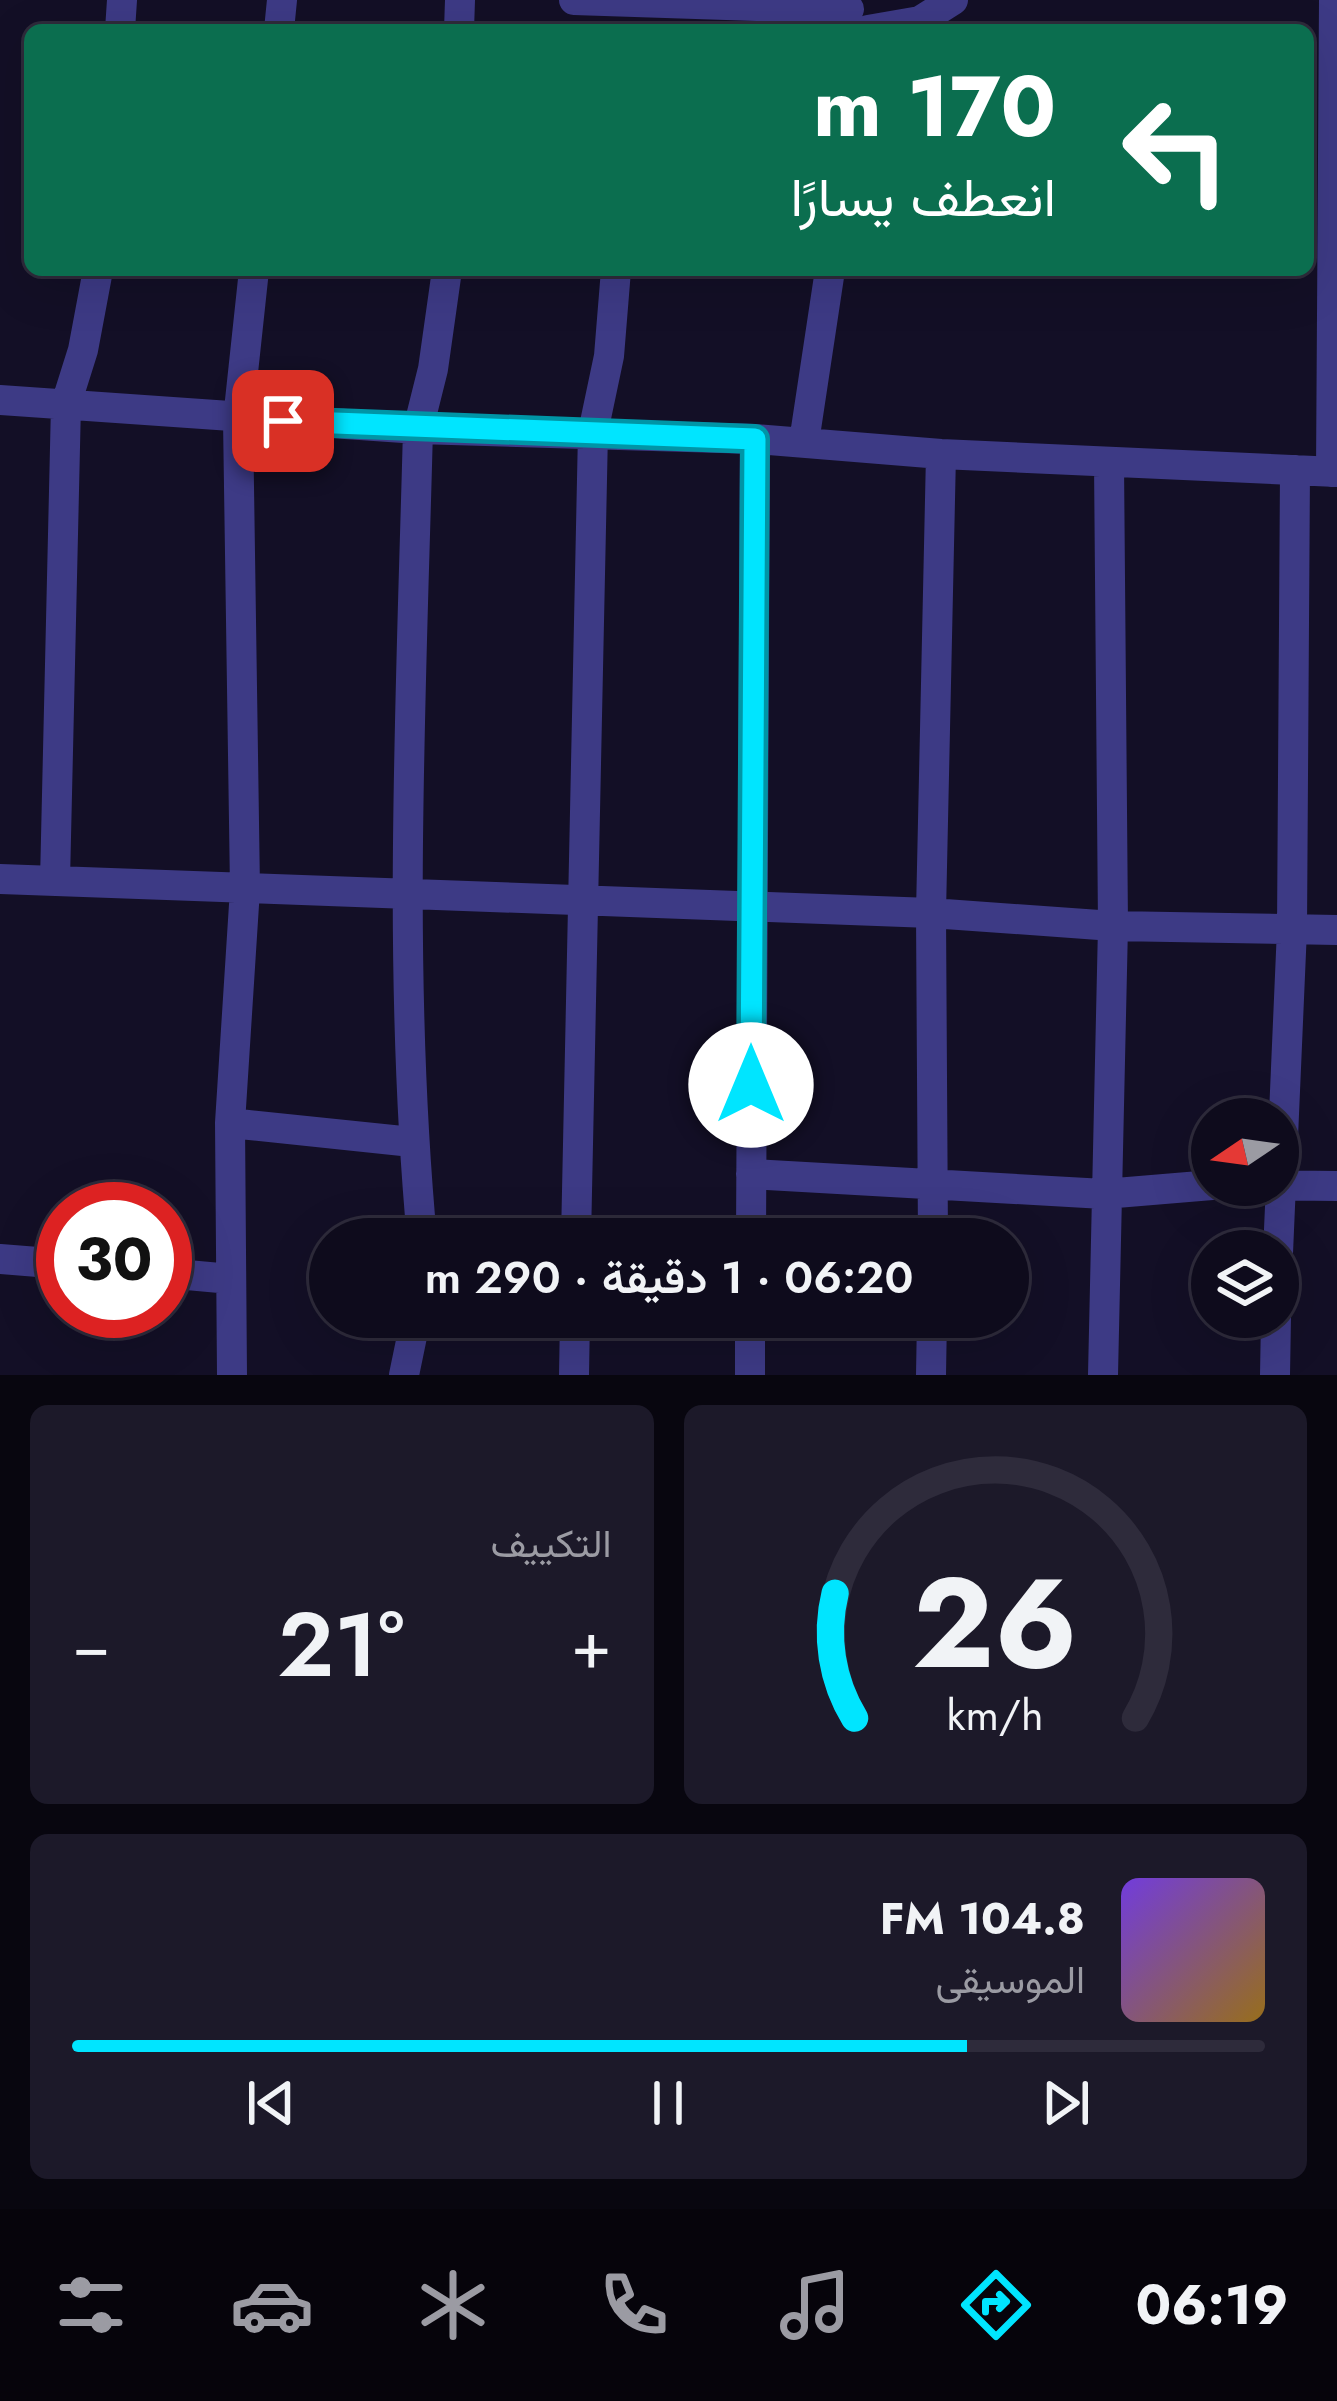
<!DOCTYPE html>
<html lang="ar">
<head>
<meta charset="utf-8">
<style>
  body { margin:0; font-family:Jost,Vazirmatn,sans-serif; background:#1c1929; color:#f1f3f6; direction:rtl; height:100vh; display:flex; flex-direction:column; font-size:45px; white-space:nowrap }
  * { box-sizing:border-box; margin:0 }
  p { font-size:39px; color:#9b9ba3 }
  .icon { flex:none; width:66px; height:66px; fill:none; stroke:currentColor; stroke-width:2; stroke-linecap:round; stroke-linejoin:round }
  .map { position:relative; height:1375px; overflow:hidden; direction:ltr }
  .panel { display:flex; flex-direction:column; gap:30px; padding:30px; background:#08060f; flex:1 }
  .panel>* { flex:none }
  .guide { position:absolute; left:24px; top:24px; width:1290px; height:252px; border-radius:18px; box-shadow:0 12px 48px #0002,0 0 0 3px #2e2b3b; direction:rtl; background:#0b6e4f; color:#fff; overflow:hidden }
  .needle { width:78px; rotate:257deg }
  .controls { position:absolute; left:1191px; top:1098px; display:grid; gap:24px }
  .controls a { display:grid; place-items:center; width:108px; height:108px; border-radius:50%; background:#0e0b1c; box-shadow:0 12px 48px #0002,0 0 0 3px #2e2b3b; font-size:60px }
  .speed { position:absolute; left:36px; top:1182px; display:flex; gap:24px; font-size:60px; font-weight:700; text-align:center }
  .speed>* { display:grid; place-content:center; width:156px; height:156px; border-radius:50%; background:#0e0b1c; box-shadow:0 12px 48px #0002,0 0 0 3px #2e2b3b; line-height:1 }
  .speed .limit { border:18px solid #d22; background:#fff; color:#111 }
  .pin { position:absolute; display:grid; place-items:center; width:102px; height:102px; color:#fff; margin:-51px; border-radius:24px; box-shadow:0 6px 18px #0006 }
  .me { position:absolute; width:132px; margin:-66px; rotate:0deg; stroke-linejoin:round; filter:drop-shadow(0 0 9px #0008) }
  .turn { display:flex; align-items:center; gap:42px; height:252px; padding:0 60px; font-size:54px }
  .turn .icon { width:156px; height:156px; stroke-width:2.5 }
  .turn b { display:block; font-size:84px; line-height:102px }
  .big { font-size:90px; font-weight:600; line-height:1.1 }
  .panel .card { flex:1; display:flex; flex-direction:column; justify-content:center; gap:18px; min-width:0; padding:0 42px; border-radius:18px; background:#1c1929 }
  .panel .dial { align-items:center; gap:0 }
  .dial svg { height:312px; overflow:visible; fill:none; stroke:#2e2b3b; stroke-width:7; stroke-linecap:round; text-anchor:middle }
  .dial text { fill:#f1f3f6; stroke:none }
  .song { display:flex; align-items:center; gap:36px }
  .cover { width:144px; height:144px; border-radius:18px; background:linear-gradient(135deg,hsl(260 70% 55%),hsl(40 70% 35%)) }
  .played { height:12px; border-radius:6px; background:linear-gradient(90deg,#00e5ff 75%,#2e2b3b 75%) }
  .keys { display:flex; justify-content:space-around; direction:ltr }
  .heat { display:flex; justify-content:space-between; align-items:center; font-size:66px; direction:ltr }
  .panel .tiles { flex:1; display:grid; gap:30px; grid-template-columns:1fr 1fr }
  .card:last-child { grid-column:span 2 }
  .trip { position:absolute; left:309px; top:1218px; width:720px; height:120px; border-radius:60px; background:#0e0b1c; box-shadow:0 12px 48px #0002,0 0 0 3px #2e2b3b; font-weight:600; line-height:120px; text-align:center; direction:rtl }
  .menu { display:flex; height:192px; justify-content:space-around; align-items:center; background:#06040b; color:#9b9ba3 }
  .menu .icon { width:84px; height:84px }
  .menu .active { color:#00e5ff }
  .menu b { font-size:54px; color:#f1f3f6 }
  .map>svg:first-child { display:block }
</style>
</head>
<body>
<div class="map">
<svg width="1337" height="1375" viewBox="0 0 1337 1375">
  <rect width="100%" height="100%" fill="#130f26"/>
  <g fill="none" stroke-linecap="round" stroke-linejoin="round">
    <path stroke="#3d3a85" stroke-width="30" d="M574 0 849 9
      M120 30 122 0
      M279 30 282 0
      M459 30 460 0
      M868 30 920 21 953 0
      M0 400 418 429 755 439 941 454 1337 472
      M804 442 830 270
      M1331 472 1334 0
      M0 879 931 913 1113 926 1337 930
      M55 881 66 404 83 350 98 270
      M230 1123 412 1142
      M751 1174 1104 1194 1212 1185
      M1244 1185 1337 1186
      M422 1239C397 970 411 699 418 429L433 369 447 270
      M576 1239 593 432 609 356 616 270
      M751 1239 755 439
      M933 1239 931 913 941 454
      M1278 1253 1292 929 1295 470
      M0 1259 63 1264
      M165 1273 231 1279
      M232 1375 230 1123 245 889 238 419 254 270
      M404 1375 416 1317
      M574 1375 575 1317
      M750 1375V1317
      M931 1375 932 1317
      M1103 1375 1113 926 1109 462
      M1275 1375 1276 1317"/>
  </g>
  <g fill="none" stroke-linecap="round" stroke-linejoin="round">
    <g stroke="#0095a6" stroke-width="30">
      <path id="route" d="M283 421 755 439 751 1085"/>
    </g>
    <use href="#route" stroke="#00e5ff" stroke-width="21"/>
  </g>
</svg>
<div class="controls">
<a><svg class="needle" viewBox="-14 -14 28 28"><path d="M0-13l5 13h-10z" fill="#e53935"/><path d="M0 13l5-13h-10z" fill="#9b9ba3"/></svg></a>
<a><svg class="icon" aria-label="layers" viewBox="0 0 24 24"><path d="M12 4l9 5-9 5-9-5zM3 14l9 5 9-5"/></svg></a>
</div>
<div class="speed"><div class="limit">30</div></div>
<div class="pin" style="left:283px;top:421px;background:#d93025"><svg class="icon" aria-label="arrive" viewBox="0 0 24 24"><path d="M6 21V4h12l-3 4 3 4H6"/></svg></div>
<svg class="me" style="left:751px;top:1085px" viewBox="-20 -20 40 40"><circle r="19" fill="#fff"/><path d="M0-13L10 11 0 6-10 11z" fill="#00e5ff"/></svg>
<div class="trip">06:20 · 1 دقيقة · 290 m</div>
<div class="guide">
<div class="turn"><svg class="icon" aria-label="left" viewBox="0 0 24 24"><path d="M17 20v-9H6M10 6l-5 5 5 5"/></svg><div><b>170 m</b>انعطف يسارًا</div></div>
</div>
</div>
<section class="panel">
<div class="tiles">
<div class="card dial"><svg viewBox="0 0 100 80">
<path d="M14 69A42 42 0 1 1 86 69"/>
<path d="M14 69A42 42 0 0 1 9 37" stroke="#00e5ff"/>
<text x="50" y="56" font-size="32" font-weight="700">26</text>
<text x="50" y="72" font-size="11">km/h</text>
</svg></div>
<div class="card"><p>التكييف</p>
<div class="heat"><a>−</a><b class="big">21°</b><a>+</a></div>
</div>
<div class="card">
<div class="song"><i class="cover"></i><div><b>104.8 FM</b><p>الموسيقى</p></div></div>
<div class="played"></div>
<div class="keys"><svg class="icon" aria-label="previous" viewBox="0 0 24 24"><path d="M18 5L8 12l10 7zM5 5v14"/></svg><svg class="icon" aria-label="pause" viewBox="0 0 24 24"><path d="M8 5v14M16 5v14"/></svg><svg class="icon" aria-label="next" viewBox="0 0 24 24"><path d="M6 5l10 7-10 7zM19 5v14"/></svg></div>
</div>
</div>
</section>
<nav class="menu">
<b>06:19</b>
<svg class="icon active" aria-label="directions" viewBox="0 0 24 24"><path d="M12 3l9 9-9 9-9-9zM9 14v-3h6M13 9l2 2-2 2"/></svg>
<svg class="icon" aria-label="music" viewBox="0 0 24 24"><path d="M9 18V5l10-2v13"/><circle cx="6" cy="18" r="3"/><circle cx="16" cy="16" r="3"/></svg>
<svg class="icon" aria-label="phone" viewBox="0 0 24 24"><path d="M5 4h4l2 5-3 2q2 4 5 5l2-3 5 2v4C11 20 4 13 5 4z"/></svg>
<svg class="icon" aria-label="climate" viewBox="0 0 24 24"><path d="M12 3v18M4 7l16 10M4 17L20 7"/></svg>
<svg class="icon" aria-label="car" viewBox="0 0 24 24"><path d="M5 17H2v-5l4-1 3-4h7l3 4 3 1v5h-3M9 17h6M6 11h13"/><circle cx="7" cy="17" r="2"/><circle cx="17" cy="17" r="2"/></svg>
<svg class="icon" aria-label="filters" viewBox="0 0 24 24"><path d="M4 7h16M4 17h16"/><circle cx="9" cy="7" r="2"/><circle cx="15" cy="17" r="2"/></svg>
</nav>
</body>
</html>
